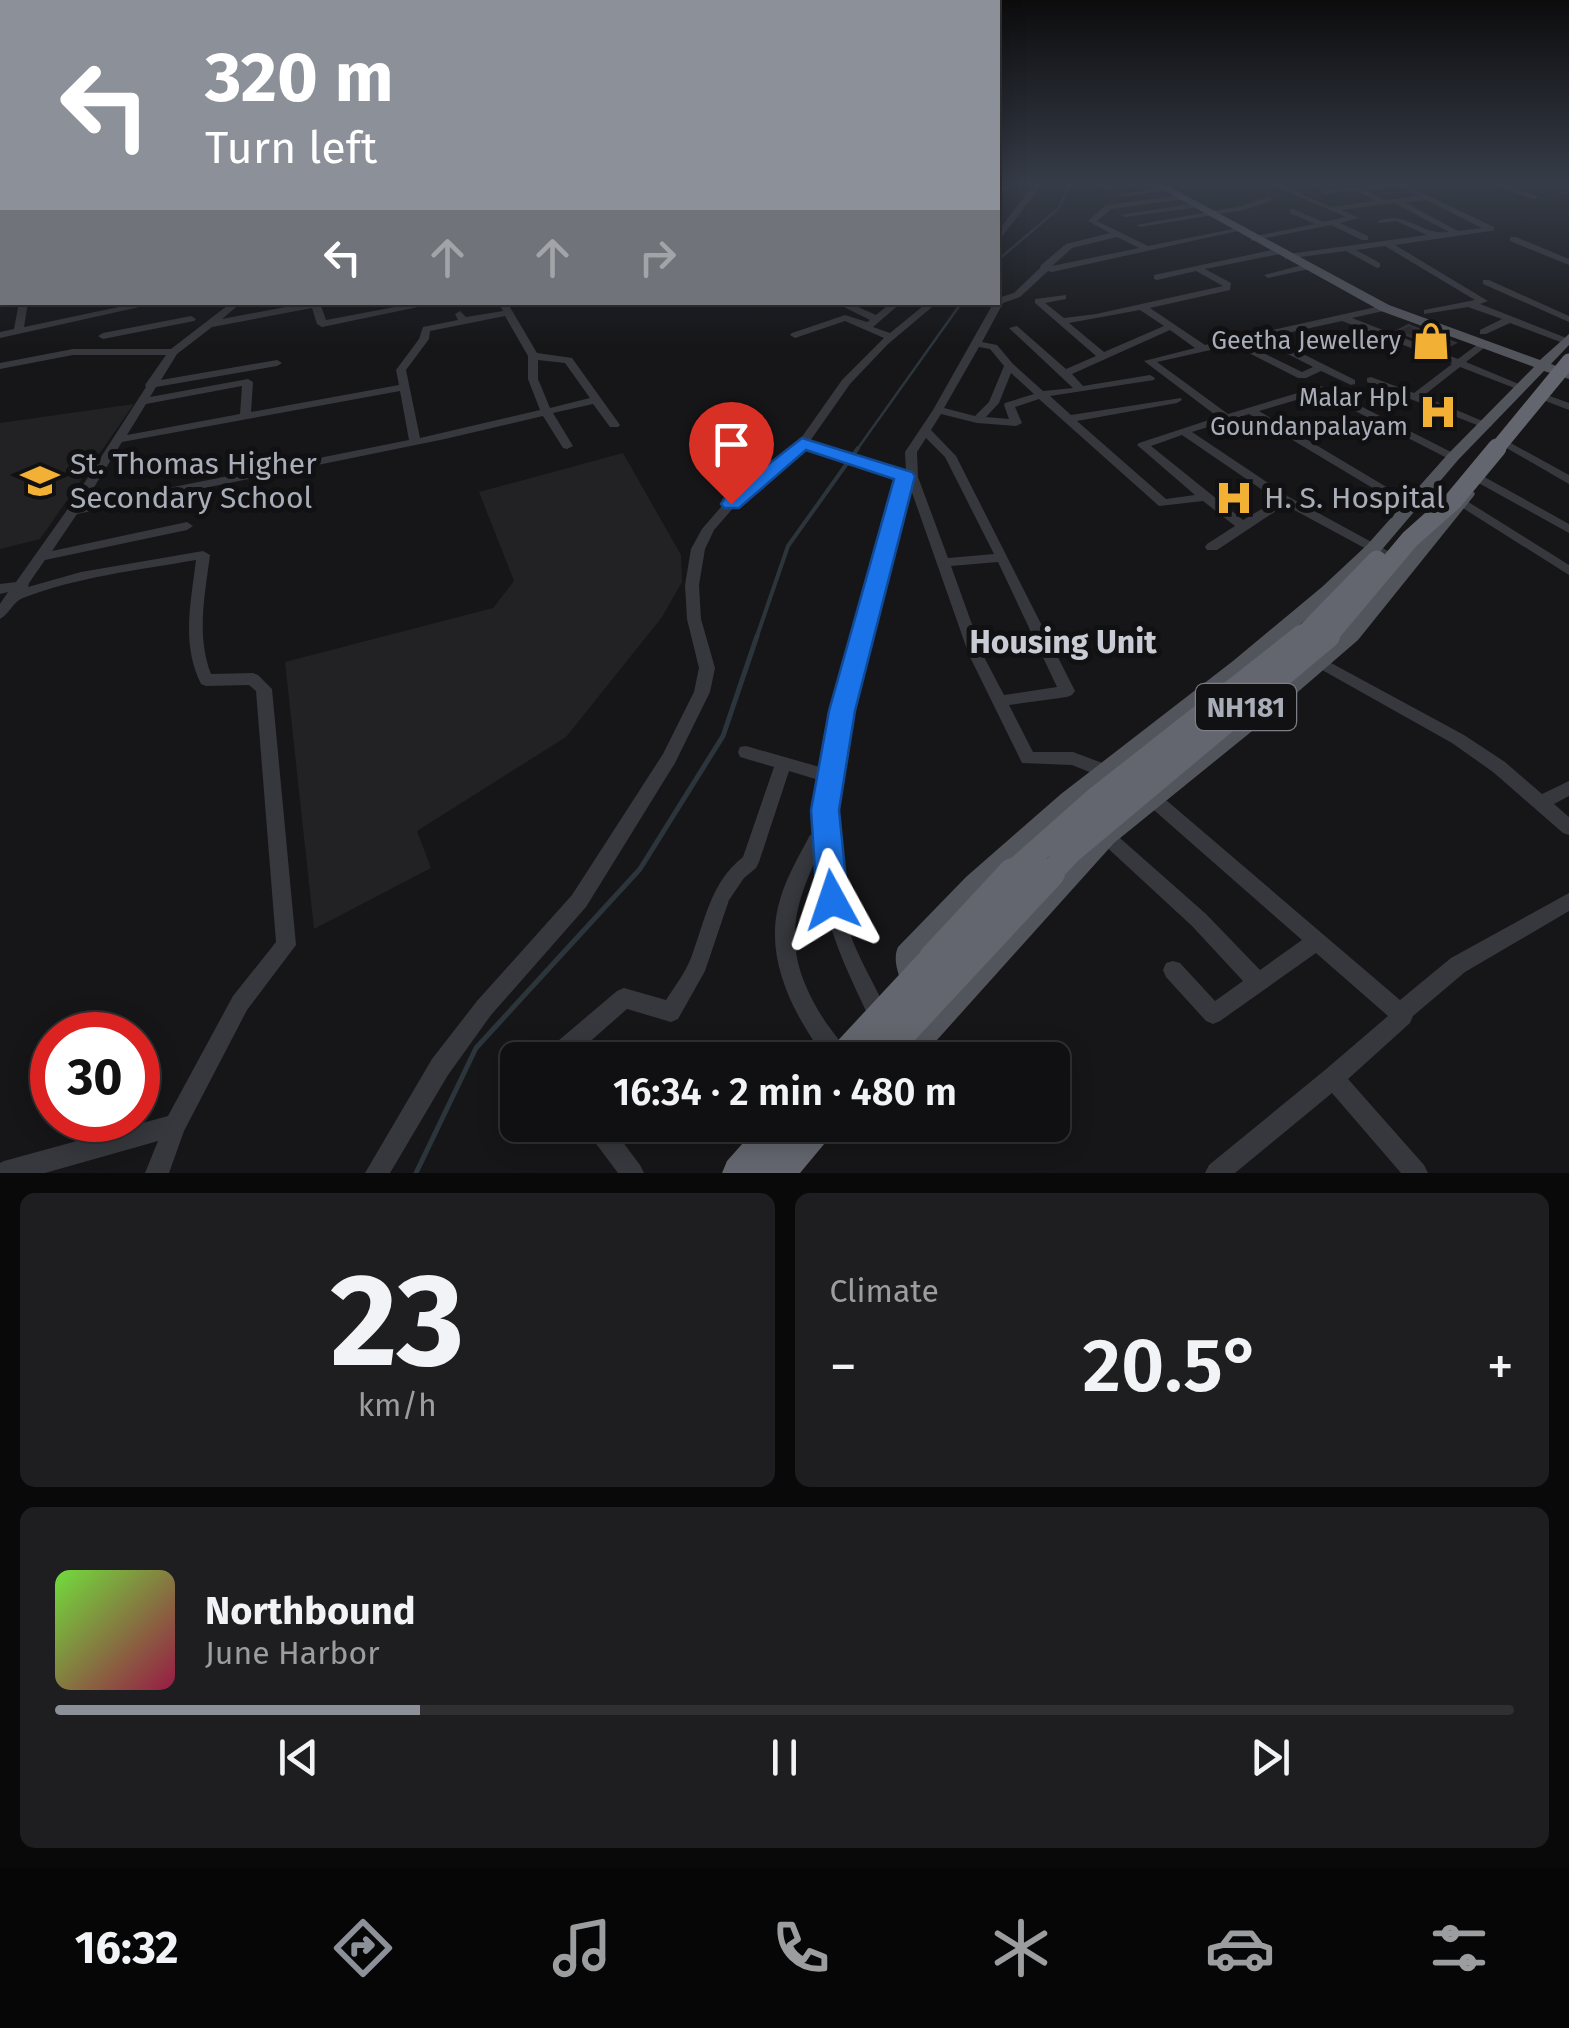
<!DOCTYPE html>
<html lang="en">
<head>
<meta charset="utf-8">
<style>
  body { margin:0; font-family:"Fira Sans",sans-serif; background:#1e1e20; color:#f1f3f6; height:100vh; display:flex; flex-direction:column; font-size:38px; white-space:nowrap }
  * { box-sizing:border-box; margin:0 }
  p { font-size:32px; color:#9c9d9f }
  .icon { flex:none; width:55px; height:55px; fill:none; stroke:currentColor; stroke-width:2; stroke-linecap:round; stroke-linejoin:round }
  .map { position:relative; height:1173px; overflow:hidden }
  .details { display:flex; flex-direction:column; gap:20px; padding:20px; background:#09090a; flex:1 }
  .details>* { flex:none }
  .hud { position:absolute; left:0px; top:0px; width:1000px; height:305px; box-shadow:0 5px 25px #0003,0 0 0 2px #303032; background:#8c9099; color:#fff; overflow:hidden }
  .speed { position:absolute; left:30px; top:1012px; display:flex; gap:20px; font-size:50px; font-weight:700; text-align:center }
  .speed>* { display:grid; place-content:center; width:130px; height:130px; border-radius:50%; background:#101012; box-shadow:0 5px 25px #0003,0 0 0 2px #303032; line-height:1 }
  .speed .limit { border:15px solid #d22; background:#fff; color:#111 }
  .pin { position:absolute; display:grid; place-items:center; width:85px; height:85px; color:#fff; margin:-102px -42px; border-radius:50% 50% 50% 0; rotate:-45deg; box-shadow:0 0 10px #0007 }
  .pin .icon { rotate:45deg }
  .me { position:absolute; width:110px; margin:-55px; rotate:355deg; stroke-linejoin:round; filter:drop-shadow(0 0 8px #0008) }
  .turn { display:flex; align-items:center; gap:35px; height:210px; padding:0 40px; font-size:45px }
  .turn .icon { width:130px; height:130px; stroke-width:2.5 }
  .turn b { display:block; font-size:70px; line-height:85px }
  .lanes { display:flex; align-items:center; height:95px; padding:0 40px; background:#0003; justify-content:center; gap:50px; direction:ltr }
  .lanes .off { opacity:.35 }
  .big { font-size:75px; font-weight:600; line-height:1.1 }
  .details .tile { flex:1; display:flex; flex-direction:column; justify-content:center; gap:15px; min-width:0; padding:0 35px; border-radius:15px; background:#1e1e20 }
  .details .dial { align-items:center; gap:0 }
  .dial b { font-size:130px; line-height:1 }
  .song { display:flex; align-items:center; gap:30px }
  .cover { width:120px; height:120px; border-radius:15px; background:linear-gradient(135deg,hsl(100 70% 55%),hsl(340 70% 35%)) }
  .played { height:10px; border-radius:5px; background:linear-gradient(90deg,#8c9099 25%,#303032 25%) }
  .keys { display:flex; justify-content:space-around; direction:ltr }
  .heat { display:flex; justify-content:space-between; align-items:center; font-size:55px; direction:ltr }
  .details .tiles { flex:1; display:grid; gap:20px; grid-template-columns:1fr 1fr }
  .tile:last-child { grid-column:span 2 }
  .trip { position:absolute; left:500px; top:1042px; width:570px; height:100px; border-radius:15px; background:#101012; box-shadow:0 5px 25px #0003,0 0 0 2px #303032; font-weight:600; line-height:100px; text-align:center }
  .tabs { display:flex; height:160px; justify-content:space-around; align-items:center; background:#060607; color:#9c9d9f }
  .tabs .icon { width:70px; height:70px }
  .tabs .selected { color:#8c9099 }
  .tabs b { font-size:45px; color:#f1f3f6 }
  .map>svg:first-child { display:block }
</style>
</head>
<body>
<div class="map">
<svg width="1569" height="1173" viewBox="0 0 1569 1173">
  <rect width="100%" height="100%" fill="#161618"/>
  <path fill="#222225" d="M134 404 40 539 0 549V423Z
    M623 453 681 555 682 582 662 617 566 737 417 831 431 868 314 929 285 662 493 608 514 581 479 492Z"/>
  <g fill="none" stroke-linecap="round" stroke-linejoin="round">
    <path stroke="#2c353c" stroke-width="2.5" d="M998 260 1059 208 1071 182
      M856 451 962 302"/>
    <path stroke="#2c353c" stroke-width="4" d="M756 639 788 546 858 448"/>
    <path stroke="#2c353c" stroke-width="5" d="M416 1173 476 1048 640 869 723 736 757 636"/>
  </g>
  <path fill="#29292c" stroke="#303034" stroke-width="2.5" d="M1409 325 1413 327 1455 343 1443 349 1397 331Z"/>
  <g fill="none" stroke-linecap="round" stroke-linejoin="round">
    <path fill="#37383d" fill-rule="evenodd" d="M1036 182H1044L1001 238H998V231Z
      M1084 182H1095L1115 189 1111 191Z
      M1132 182H1145L1128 187 1124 185Z
      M1265 182H1275L1331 207 1376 201 1355 190 1326 194 1308 182H1317L1330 190 1401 183 1494 227V231H1491L1395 245 1488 301 1480 304 1569 339V343H1563L1510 323 1486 334H1480V330L1502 319 1468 307 1424 314V310L1475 300 1385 246 1356 250 1380 263V267L1377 268 1346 251 1285 259V255L1288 254 1427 235 1396 221 1379 223 1378 221C1407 210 1421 236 1449 232L1394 203 1341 210 1359 218 1340 223 1368 236V240H1362L1331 225 1251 241V237L1315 224 1290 213V209H1293L1323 222 1346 217ZM1400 187 1420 196 1385 200 1365 190ZM1426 200 1482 228 1458 231 1404 202Z
      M1484 182H1495L1540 197 1533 199Z
      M0 183H2V187H0Z
      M1007 185 1011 187 1010 189 998 193V188Z
      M1167 186H1170V190L1123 197 1119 195Z
      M1569 190V194L1561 193 1562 191Z
      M1183 195 1187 197 1186 199 1111 209 1097 221 1148 246 1238 228 1242 230 1052 272 1048 271 1020 297 1003 303 982 342 997 345 1013 364 1043 391 1073 388 1009 328 1017 326 1066 369 1096 356 1035 303V299L1066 295V299L1045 303 1064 318 1096 314 1223 286 1196 271 1157 280 1154 279V275L1277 249 1280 250V254L1205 269 1231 283 1230 290 1150 308 1205 345 1385 305 1390 308 1388 310 1352 318 1458 359 1478 344H1484V348L1466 362 1526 387 1521 390 1517 389 1460 367 1423 396 1492 425 1490 427H1482L1367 382V378L1371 377 1414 393 1452 364 1342 321 1269 337 1355 380V384L1351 385 1321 371 1306 378H1298L1233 345 1157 362 1228 414 1321 386 1457 455V459H1449L1320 393 1259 411 1415 504 1417 507 1411 511 1249 414 1192 432 1289 497 1388 551 1390 554 1383 558 1285 505 1217 550H1207L1205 547 1207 544 1235 526 1203 501 1159 506 1039 399 1015 407 1022 423 1016 426 977 423 941 414 931 430 956 456 1075 691 1072 695 1067 697 1009 705 1033 752H1073L1113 767 1115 772 1113 777 1107 779 1072 765 1022 763 969 655 909 484C870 623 812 774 846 919 854 954 876 984 889 1017L886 1024 879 1027 872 1024C846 967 819 918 819 853 789 915 784 954 821 1015 830 1030 844 1044 851 1060H827C795 1017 765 962 778 907 784 881 798 858 810 835L819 833 822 781 789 771 759 862 756 868 744 878 729 900 705 971 678 1019 671 1022 627 1009 569 1060H542L545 1052 617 991 624 988 666 1000C675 986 685 973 691 958 705 921 710 883 743 857L774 767 740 757 738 752 740 747 746 746 823 768C834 669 870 573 898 478L805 447 735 506 714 530 705 549 699 585 701 619 715 668 710 692 675 763 586 907 491 1015 448 1075 390 1173H365L432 1059 477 1001 572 895 663 754 694 692 699 668 687 619 685 585 691 549 702 529 727 500 799 441 842 380 884 338 845 321 795 338 790 335 792 333 845 315 867 322 870 320 834 302H847L876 315 892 302H902L873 327 890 333 928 302H938L888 344 850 384 810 441 906 472 905 452 933 410 994 302H998V298L1014 293 1040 268 1041 265 1066 244 1110 233 1088 221 1106 205ZM1117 237 1139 248 1052 266 1072 248ZM1140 310 1164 326 1104 352 1069 323ZM1170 330 1195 348 1144 361 1218 417 1139 443 1137 445 1195 495 1166 499 1077 421 1177 403 1182 400 1181 398 1071 415 1050 396 1154 380 1155 378 1150 375 1083 386 1072 374ZM1259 339 1313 367 1302 372 1243 343ZM979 347 990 349 1004 366 989 402 975 416 944 408ZM1011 373 1034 394 1005 403 1004 405 1009 419 986 417 999 403ZM1182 435 1277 500 1243 520 1151 446ZM926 438 945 457 994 554 948 558 918 477 917 452ZM998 562 1057 687 1004 695 983 655 951 566Z
      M0 196H2V200H0Z
      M1268 197 1272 199 1271 201 1244 210 1140 227 1136 225 1242 206Z
      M1196 203 1200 205 1199 207 1125 217 1121 215Z
      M0 213H2V217H0Z
      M0 234H2V238H0Z
      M1510 237H1516L1569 259V265L1510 241Z
      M2 248V254L0 255V249Z
      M1306 264 1310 267 1309 269 1268 278 1264 275Z
      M0 265 2 266V270L0 271Z
      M1483 280H1489L1569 316V322L1483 284Z
      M0 288H2V294H0Z
      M19 302H28L24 327 142 302H162L0 338V332L14 329Z
      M232 302H242L222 319 311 302H332L321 306 326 320 421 302H442L322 327 317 324 312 308 212 327 177 354 161 380 277 360 282 363 277 366 156 387 150 397 248 379 253 382 251 412 399 385 396 370 419 339 423 327 458 320 455 314 460 311 466 317 503 311 498 302H507L537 353 572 358 620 425 618 427H610L593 404 553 413 573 446 567 449 563 448 543 416 445 439 77 514 52 551 187 522 193 526 187 530 45 560 29 583 28 587 81 572 203 551 210 555C205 594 196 636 211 674L253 673 258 675 272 689 296 945 247 1010 184 1131 169 1173H145L158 1141 45 1173H0V1163L4 1161 168 1116 233 996 276 942 256 691 249 685 206 686 201 684C181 644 191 602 196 560 138 570 77 577 23 598 13 602 9 614 0 619V604L8 592 0 594V584L16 582 67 510 146 387 145 385 166 355H73L0 369V363L73 349H171ZM505 316 528 356V379L540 410 420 438 406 370 429 339 430 331ZM538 360 565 363 590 398 550 408 538 379ZM242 386 240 414 127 435 146 404ZM400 391 409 440 83 505 122 442Z
      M191 316 196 319 194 321 103 339 98 336 103 333Z
      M1547 395 1569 403V410L1543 400V396Z
      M1507 441 1569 475V484L1503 446 1501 444Z
      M1479 474 1569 524V533L1475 481 1473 478 1475 475Z
      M1462 498 1569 565V575L1458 505 1456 502Z
      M1320 657 1464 735 1505 762 1542 794 1569 781V796L1554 804 1569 817V835L1563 833 1493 772 1452 743 1315 666 1313 662 1315 658Z
      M1153 792 1159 794 1400 1000 1451 958 1569 893V911L1465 972 1413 1016 1410 1023 1348 1079 1424 1165 1428 1173H1401L1332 1093 1235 1173H1205L1209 1165 1325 1070 1388 1016 1316 953 1220 1021 1213 1024 1206 1021 1166 977 1163 970 1166 963 1173 961 1180 963 1215 1001 1243 981 1192 926 1100 841 1097 836 1100 831 1106 828 1112 831 1206 914 1260 970 1302 940 1147 804 1144 799 1147 794Z
      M585 1125H610L640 1165 644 1173H618L588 1133Z"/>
    <path fill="#53555c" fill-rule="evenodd" d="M1149 182H1161L1389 305 1540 360 1569 334V345L1551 364 1569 371V379L1544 371 1458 460 1379 553 1334 595 1247 671 1077 806 982 891 920 958 927 981 923 990 914 993 905 990C899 977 892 960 898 947L966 877 1061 794 1233 661 1322 587 1367 545 1448 454 1534 367 1381 311Z
      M1467 489 1473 491 1475 494 1473 497 1358 640 1262 723 1114 843 919 1060H869L872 1048 901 1040 1098 829 1248 713 1344 630 1461 491Z"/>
    <path fill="#63666e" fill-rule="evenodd" d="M934 945 944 948 948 958 944 968 899 1018 913 1021 917 1032 913 1043 897 1060H825L830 1049 924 948Z
      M759 1125H834L830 1137 800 1173H722L727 1161Z"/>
    <path stroke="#63666e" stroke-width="15" d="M1495 451 1569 361"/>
    <path stroke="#63666e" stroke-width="19" d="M1300 639 1377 560
      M1326 639 1410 539 1453 501 1497 448"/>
    <path stroke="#63666e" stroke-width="24" d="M1010 875 1096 799 1303 636
      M1048 875 1071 851 1328 636"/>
    <path stroke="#63666e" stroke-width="30" d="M934 958 1013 873
      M902 1032 1050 873"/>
  </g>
  <linearGradient id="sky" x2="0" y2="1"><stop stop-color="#0c0c0d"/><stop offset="0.53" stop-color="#363c48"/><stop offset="1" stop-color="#363c48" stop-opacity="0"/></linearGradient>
  <rect width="1569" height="346" fill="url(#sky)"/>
  <path fill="#1a73e8" stroke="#114b97" stroke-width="2.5" d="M802 438 912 472 915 476 855 711 839 810 848 900 843 910 832 914 822 910 817 900 811 810 829 711 894 479 806 450 739 508H724L721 504 724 499Z"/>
  <defs>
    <g id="shop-bare" transform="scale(3)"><path d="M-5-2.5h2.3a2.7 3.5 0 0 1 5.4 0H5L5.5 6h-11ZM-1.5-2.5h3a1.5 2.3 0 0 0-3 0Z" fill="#f2b134" stroke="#111113" stroke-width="2.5" paint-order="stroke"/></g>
    <g id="hospital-bare" transform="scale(3)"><path d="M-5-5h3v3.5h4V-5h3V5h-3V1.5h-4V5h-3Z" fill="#f2b134" stroke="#111113" stroke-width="2.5" paint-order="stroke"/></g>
    <g id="school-bare" transform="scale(3)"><path d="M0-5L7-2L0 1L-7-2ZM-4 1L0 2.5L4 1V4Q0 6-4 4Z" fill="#f2b134" stroke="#111113" stroke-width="2.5" paint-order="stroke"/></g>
  </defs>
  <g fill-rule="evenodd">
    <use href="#shop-bare" x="1431" y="341"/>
    <use href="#hospital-bare" x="1438" y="412"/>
    <use href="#school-bare" x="40" y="481"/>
    <use href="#hospital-bare" x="1234" y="498"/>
  </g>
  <g text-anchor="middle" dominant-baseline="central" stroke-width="10" stroke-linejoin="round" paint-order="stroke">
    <g font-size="25" fill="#a8adb8" stroke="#111113" text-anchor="end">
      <text x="1401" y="341">Geetha Jewellery</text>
      <text x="1408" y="398">Malar Hpl<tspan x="1408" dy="29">Goundanpalayam</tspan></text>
    </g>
    <rect fill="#111113" stroke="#7b7e86" stroke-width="2.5" x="1196" y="684" width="100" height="46" rx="8"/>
    <g font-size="28" font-weight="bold" fill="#a8adb8">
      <text x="1246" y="707">NH181</text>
    </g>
    <g font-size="30" fill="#a8adb8" stroke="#111113" text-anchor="start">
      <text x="70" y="464">St. Thomas Higher<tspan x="70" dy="34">Secondary School</tspan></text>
      <text x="1264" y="498">H. S. Hospital</text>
    </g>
    <g font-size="32" font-weight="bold" fill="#c9ccd4" stroke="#111113">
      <text x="1063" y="642">Housing Unit</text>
    </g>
  </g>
</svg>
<div class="speed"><div class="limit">30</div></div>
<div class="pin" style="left:731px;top:504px;background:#d93025"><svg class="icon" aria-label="arrive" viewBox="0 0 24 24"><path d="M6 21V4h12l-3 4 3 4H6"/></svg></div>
<svg class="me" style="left:832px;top:900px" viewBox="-20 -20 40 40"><path d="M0-17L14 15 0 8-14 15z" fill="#1a73e8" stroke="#fff" stroke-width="4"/></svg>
<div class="trip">16:34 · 2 min · 480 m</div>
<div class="hud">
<div class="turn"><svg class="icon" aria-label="left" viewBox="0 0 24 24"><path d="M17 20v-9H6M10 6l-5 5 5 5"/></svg><div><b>320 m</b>Turn left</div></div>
<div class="lanes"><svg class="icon" aria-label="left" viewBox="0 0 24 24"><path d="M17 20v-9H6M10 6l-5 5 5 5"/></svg><svg class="icon off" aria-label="ahead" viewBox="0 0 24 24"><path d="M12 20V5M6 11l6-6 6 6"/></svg><svg class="icon off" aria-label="ahead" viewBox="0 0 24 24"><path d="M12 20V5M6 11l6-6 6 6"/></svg><svg class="icon off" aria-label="right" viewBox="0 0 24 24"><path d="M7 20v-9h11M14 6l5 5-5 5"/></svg></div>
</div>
</div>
<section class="details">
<div class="tiles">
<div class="tile dial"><b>23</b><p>km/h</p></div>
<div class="tile"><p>Climate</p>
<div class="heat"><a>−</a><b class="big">20.5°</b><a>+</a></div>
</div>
<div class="tile">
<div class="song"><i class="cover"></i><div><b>Northbound</b><p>June Harbor</p></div></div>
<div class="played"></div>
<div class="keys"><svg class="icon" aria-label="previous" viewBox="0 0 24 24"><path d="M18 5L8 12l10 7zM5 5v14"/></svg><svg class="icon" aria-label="pause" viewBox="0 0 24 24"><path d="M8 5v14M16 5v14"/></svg><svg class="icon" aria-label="next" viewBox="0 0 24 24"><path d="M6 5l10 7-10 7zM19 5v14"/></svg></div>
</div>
</div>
</section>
<nav class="tabs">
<b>16:32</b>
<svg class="icon selected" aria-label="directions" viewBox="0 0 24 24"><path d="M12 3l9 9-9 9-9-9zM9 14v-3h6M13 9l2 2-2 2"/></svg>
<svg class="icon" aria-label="music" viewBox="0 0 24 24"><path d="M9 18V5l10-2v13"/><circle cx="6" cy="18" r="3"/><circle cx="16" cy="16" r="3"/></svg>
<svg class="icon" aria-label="phone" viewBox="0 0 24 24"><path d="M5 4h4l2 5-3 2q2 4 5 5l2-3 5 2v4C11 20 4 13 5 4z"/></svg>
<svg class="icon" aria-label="climate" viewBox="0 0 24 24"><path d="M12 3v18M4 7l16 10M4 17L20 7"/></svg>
<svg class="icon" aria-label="car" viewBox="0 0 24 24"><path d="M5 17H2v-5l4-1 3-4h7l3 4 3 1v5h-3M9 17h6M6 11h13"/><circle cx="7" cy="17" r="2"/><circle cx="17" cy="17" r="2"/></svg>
<svg class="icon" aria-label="filters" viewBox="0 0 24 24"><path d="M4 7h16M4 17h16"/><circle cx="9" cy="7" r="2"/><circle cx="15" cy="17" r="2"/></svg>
</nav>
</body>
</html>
